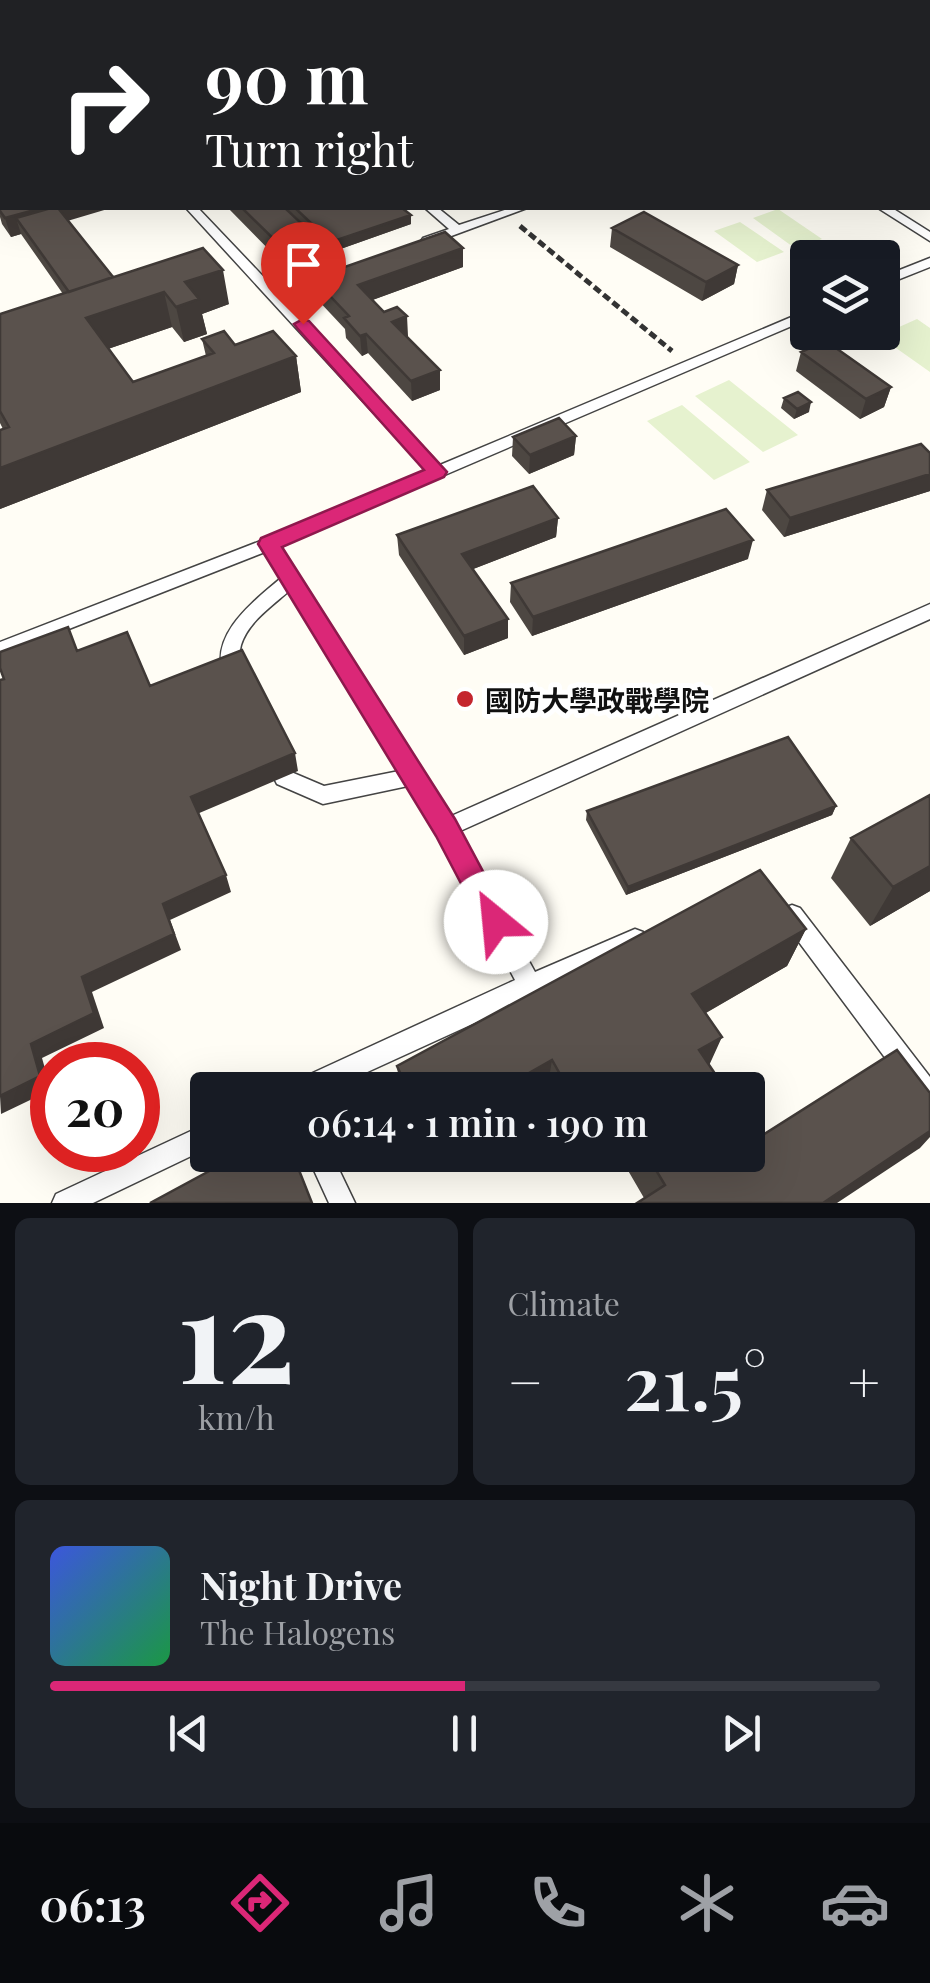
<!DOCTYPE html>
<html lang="en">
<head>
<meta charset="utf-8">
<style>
  body { margin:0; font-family:"Playfair Display","Noto Sans TC",serif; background:#20242c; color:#f1f3f6; height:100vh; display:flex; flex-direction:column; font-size:38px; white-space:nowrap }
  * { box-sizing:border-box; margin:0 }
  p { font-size:32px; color:#9ea1a6 }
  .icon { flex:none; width:55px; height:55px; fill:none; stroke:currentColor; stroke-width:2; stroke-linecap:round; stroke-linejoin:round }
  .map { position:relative; height:1203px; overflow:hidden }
  .panel { display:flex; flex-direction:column; gap:15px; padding:15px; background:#0d0f14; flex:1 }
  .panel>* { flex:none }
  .hud { position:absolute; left:0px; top:0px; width:930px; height:210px; box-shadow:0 10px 40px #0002; background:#202124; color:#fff; overflow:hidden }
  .tools { position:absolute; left:790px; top:240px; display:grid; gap:20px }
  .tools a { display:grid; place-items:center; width:110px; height:110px; border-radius:10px; background:#171b24; box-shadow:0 10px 40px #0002; font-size:50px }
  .speed { position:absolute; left:30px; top:1042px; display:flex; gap:20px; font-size:50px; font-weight:700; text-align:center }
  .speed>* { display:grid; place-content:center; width:130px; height:130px; border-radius:50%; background:#171b24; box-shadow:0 10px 40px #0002; line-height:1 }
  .speed .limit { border:15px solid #d22; background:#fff; color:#111 }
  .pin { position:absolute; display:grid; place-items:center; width:85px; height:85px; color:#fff; margin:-102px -42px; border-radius:50% 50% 50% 0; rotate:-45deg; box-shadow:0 0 10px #0007 }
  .pin .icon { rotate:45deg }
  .me { position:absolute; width:110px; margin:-55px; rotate:332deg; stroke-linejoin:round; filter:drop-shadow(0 0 8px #0008) }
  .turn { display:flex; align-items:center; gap:35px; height:210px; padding:0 40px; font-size:45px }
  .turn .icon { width:130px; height:130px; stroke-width:2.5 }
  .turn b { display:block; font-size:70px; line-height:85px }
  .big { font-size:75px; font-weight:600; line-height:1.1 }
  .panel .card { flex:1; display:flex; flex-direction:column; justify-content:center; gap:15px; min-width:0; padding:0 35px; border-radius:15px; background:#20242c }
  .panel .dial { align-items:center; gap:0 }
  .dial b { font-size:130px; line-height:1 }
  .song { display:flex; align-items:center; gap:30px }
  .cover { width:120px; height:120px; border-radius:15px; background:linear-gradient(135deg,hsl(230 70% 55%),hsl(140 70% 35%)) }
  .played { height:10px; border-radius:5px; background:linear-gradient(90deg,#db2777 50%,#363941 50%) }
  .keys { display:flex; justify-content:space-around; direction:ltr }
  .heat { display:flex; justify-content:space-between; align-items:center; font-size:55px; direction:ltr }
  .panel .tiles { flex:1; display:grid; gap:15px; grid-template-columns:1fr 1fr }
  .card:last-child { grid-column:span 2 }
  .trip { position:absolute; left:190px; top:1072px; width:575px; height:100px; border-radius:10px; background:#171b24; box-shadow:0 10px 40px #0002; font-weight:600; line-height:100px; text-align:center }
  .menu { display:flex; height:160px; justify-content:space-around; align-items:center; background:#090b0e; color:#9ea1a6 }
  .menu .icon { width:70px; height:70px }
  .menu .on { color:#db2777 }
  .menu b { font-size:45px; color:#f1f3f6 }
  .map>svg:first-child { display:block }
</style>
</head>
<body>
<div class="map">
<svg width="930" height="1203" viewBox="0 0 930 1203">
  <rect width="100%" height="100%" fill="#fffdf5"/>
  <path fill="#e6f2cf" d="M778 209 822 239 796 249 753 218Z
    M740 222 784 252 757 262 714 231Z
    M917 319 930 328V372L879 336Z
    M729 380 798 435 763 452 695 396Z
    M682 405 750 462 714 480 647 421Z"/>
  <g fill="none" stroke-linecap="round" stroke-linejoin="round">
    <g stroke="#444" stroke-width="3">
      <path id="service" d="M237 0H247L248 2H239Z
        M653 0H665L667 2H656Z
        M722 0H734L736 2H725Z
        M2 17V23L0 24V18Z
        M928 74H930V80H928Z
        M186 208H198L276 290 327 272H337V278L282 297 440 465 808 310V319L279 546 449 817 930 604V619L458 832 535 972 635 929 643 932 646 939 643 946 328 1090H289L293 1082 515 980 438 834 408 786 323 804 277 784 274 778 277 772 284 769 324 786 399 771 289 591C272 606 248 622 241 645 238 656 241 667 238 677H224C208 635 253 602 281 578L265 552 0 656V642L263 540 427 471Z
        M425 208H438L459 225 511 208H527L427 245 421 241 423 238 449 229Z
        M878 208H892L930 232V241Z
        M930 258V267L882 286V277Z
        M792 905 800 908 930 1077V1109L921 1106 784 922 781 915 784 908Z
        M208 1123V1148L93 1203H52L56 1194Z
        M307 1155H332L355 1203H329Z"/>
    </g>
    <path stroke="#333" stroke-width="5" stroke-dasharray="8 4" stroke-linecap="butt" d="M520 226 672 351"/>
    <use href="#service" fill="#fff" fill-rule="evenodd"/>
  </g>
  <path fill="#4d4742" d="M760 0H930V19H928V2H764Z
    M0 204 68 220 113 277 229 304 202 314 207 334 184 342 172 327 108 349 133 382 206 356 202 339 296 356 301 392 0 509V430L3 429 0 423V314L63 294 21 234 11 237 2 224 0 217Z
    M228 208H285L319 257 287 268Z
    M286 208H402L411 215V224L332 252Z
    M612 228 738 265 734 284 702 301 610 247Z
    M463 267 372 300 408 336H406L440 390 412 401 368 353 362 356 346 338 345 329 315 297 313 278Z
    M801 352 891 387 884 407 860 419 796 371Z
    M784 398 809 412 794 419 781 408Z
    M576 436 574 455 529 474 512 456 513 437Z
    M930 453V491L784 537 762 510 767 490Z
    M558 518 556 537 473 569 508 619V638L464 655 399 555 397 535Z
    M748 559 532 636 510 602 511 583Z
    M836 806 832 815 626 895 586 820 587 811Z
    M851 838 930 891 870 926 831 878Z
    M806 929 787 966 706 1013 709 1064 726 1090H400L397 1066Z
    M758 1138 920 1148 644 1198 619 1155H748Z"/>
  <path fill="#3f3936" d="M106 0H126L127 2H100Z
    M388 0H409L402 2H388Z
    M890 0H930V19H928V2H879Z
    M2 97V116L0 117V98Z
    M2 153V173L0 174V154Z
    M42 208H111L27 233 16 218 21 234 11 237 5 218Z
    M411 215V224L332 252 331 242Z
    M317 238 319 257 287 268 284 249Z
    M463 248V267L359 305 358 285Z
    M738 265 734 284 702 301 706 282Z
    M223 270 229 304 202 314 207 334 184 342 176 307 185 282Z
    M164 292 172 327 96 353 86 318Z
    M407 316 408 336 393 341 392 322Z
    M366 334 368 353 362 356 360 336Z
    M296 356 301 392 0 509V468Z
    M440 370V390L412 401 411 381Z
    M891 387 884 407 860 419 866 399Z
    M811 402 809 412 794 419 797 409Z
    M576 436 574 455 529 474 530 455Z
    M930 474V491L784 537 790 518Z
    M558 518 556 537 463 573 462 554Z
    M753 540 748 559 532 636 533 617Z
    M508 619V638L464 655V636Z
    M295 753 298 771 197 814 191 797Z
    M836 806 832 815 626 895 628 887Z
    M930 866V891L870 926 893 887Z
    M226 875 231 892 170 920 181 950 92 992 104 1028 42 1058 51 1090 1 1114 0 1096 31 1044 82 977 163 904Z
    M806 929 787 966 679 1028 692 994Z
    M722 1037 707 1070 699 1050Z
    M552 1060 547 1090H499Z
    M930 1131V1137L920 1148 837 1203H823Z"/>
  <path fill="#5a524d" stroke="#3f3936" stroke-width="2.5" d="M817 0H890L879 2H821Z
    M2 84V97L0 98V85Z
    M2 140V153L0 154V141Z
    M2 203V208H42L5 218 0 211V204Z
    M51 208H58L113 277 69 292 16 218Z
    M242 208H285L317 238 284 249Z
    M295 208H402L411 215 331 242Z
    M644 212 738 265 706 282 612 228Z
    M445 232 463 248 358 285 384 312 397 307 407 316 392 322 440 370 411 381 366 334 360 336 344 318 349 316 313 278Z
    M203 248 223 270 185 282 199 299 176 307 164 292 86 318 133 382 214 353 202 339 224 331 235 345 273 331 296 356 0 468V430L9 427 0 411V314Z
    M826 341 891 387 866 399 801 352Z
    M798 392 811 402 797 409 784 398Z
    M559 418 576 436 530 455 513 437Z
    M921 444 930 453V474L790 518 767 490Z
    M533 486 558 518 462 554 508 619 464 636 397 535Z
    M726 509 753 540 533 617 511 583Z
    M68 627 77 651 127 632 150 686 242 650 295 753 191 797 226 875 163 904 174 934 82 977 94 1013 31 1044 40 1076 0 1096V680L4 679 0 668V652Z
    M788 737 836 806 628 887 587 811Z
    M930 795V866L893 887 851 838Z
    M760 870 806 929 692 994 722 1037 699 1050 726 1090H569L552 1060 499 1090H408L397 1066Z
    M897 1050 930 1093V1131L823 1203H637L665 1185 647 1155H748V1122L758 1138Z
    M239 1155H293L312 1203H150Z"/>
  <path fill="#db2777" stroke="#8e194d" stroke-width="2.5" d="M303 319 309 321 447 472 444 477 282 547 455 819 510 922 506 931 496 935 486 931 436 836 258 544 261 538 424 470 297 328 294 324Z"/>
  <circle fill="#c4262e" stroke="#fff" stroke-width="4" cx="465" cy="699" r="10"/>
  <g text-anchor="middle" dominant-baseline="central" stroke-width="10" stroke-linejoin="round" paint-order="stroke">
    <g font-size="28" font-weight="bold" fill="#111" stroke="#fff" text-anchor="start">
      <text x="485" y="699">國防大學政戰學院</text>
    </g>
  </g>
</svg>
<div class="tools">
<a><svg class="icon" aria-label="layers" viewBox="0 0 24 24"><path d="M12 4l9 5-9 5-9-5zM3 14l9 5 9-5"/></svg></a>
</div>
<div class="speed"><div class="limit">20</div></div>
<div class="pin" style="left:303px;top:324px;background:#d93025"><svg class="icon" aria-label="arrive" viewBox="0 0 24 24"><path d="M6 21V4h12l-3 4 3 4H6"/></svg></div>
<svg class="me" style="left:496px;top:922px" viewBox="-20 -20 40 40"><circle r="19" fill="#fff"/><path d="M0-13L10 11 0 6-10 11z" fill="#db2777"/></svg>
<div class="trip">06:14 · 1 min · 190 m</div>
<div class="hud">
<div class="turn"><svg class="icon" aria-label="right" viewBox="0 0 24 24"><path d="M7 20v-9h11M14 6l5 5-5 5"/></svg><div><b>90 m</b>Turn right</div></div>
</div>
</div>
<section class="panel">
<div class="tiles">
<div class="card dial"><b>12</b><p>km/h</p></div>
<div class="card"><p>Climate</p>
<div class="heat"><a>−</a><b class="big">21.5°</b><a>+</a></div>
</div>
<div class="card">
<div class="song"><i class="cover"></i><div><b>Night Drive</b><p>The Halogens</p></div></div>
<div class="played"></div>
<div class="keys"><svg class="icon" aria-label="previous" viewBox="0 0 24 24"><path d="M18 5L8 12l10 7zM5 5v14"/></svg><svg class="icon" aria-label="pause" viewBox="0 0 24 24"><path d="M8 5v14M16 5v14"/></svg><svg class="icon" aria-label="next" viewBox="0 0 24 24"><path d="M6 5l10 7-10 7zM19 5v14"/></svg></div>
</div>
</div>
</section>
<nav class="menu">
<b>06:13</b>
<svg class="icon on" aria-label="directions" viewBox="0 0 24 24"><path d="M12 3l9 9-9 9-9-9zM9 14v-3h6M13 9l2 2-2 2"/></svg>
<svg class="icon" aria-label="music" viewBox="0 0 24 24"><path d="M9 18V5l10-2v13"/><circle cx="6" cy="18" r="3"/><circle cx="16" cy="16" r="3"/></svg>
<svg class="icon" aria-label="phone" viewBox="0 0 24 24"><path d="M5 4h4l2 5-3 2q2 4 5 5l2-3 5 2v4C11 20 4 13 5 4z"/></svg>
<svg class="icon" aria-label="climate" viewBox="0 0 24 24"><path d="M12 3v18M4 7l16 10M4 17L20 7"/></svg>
<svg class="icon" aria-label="car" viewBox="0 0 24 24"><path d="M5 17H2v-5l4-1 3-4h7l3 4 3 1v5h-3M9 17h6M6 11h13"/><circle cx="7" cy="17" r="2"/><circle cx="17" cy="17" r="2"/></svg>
</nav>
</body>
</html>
